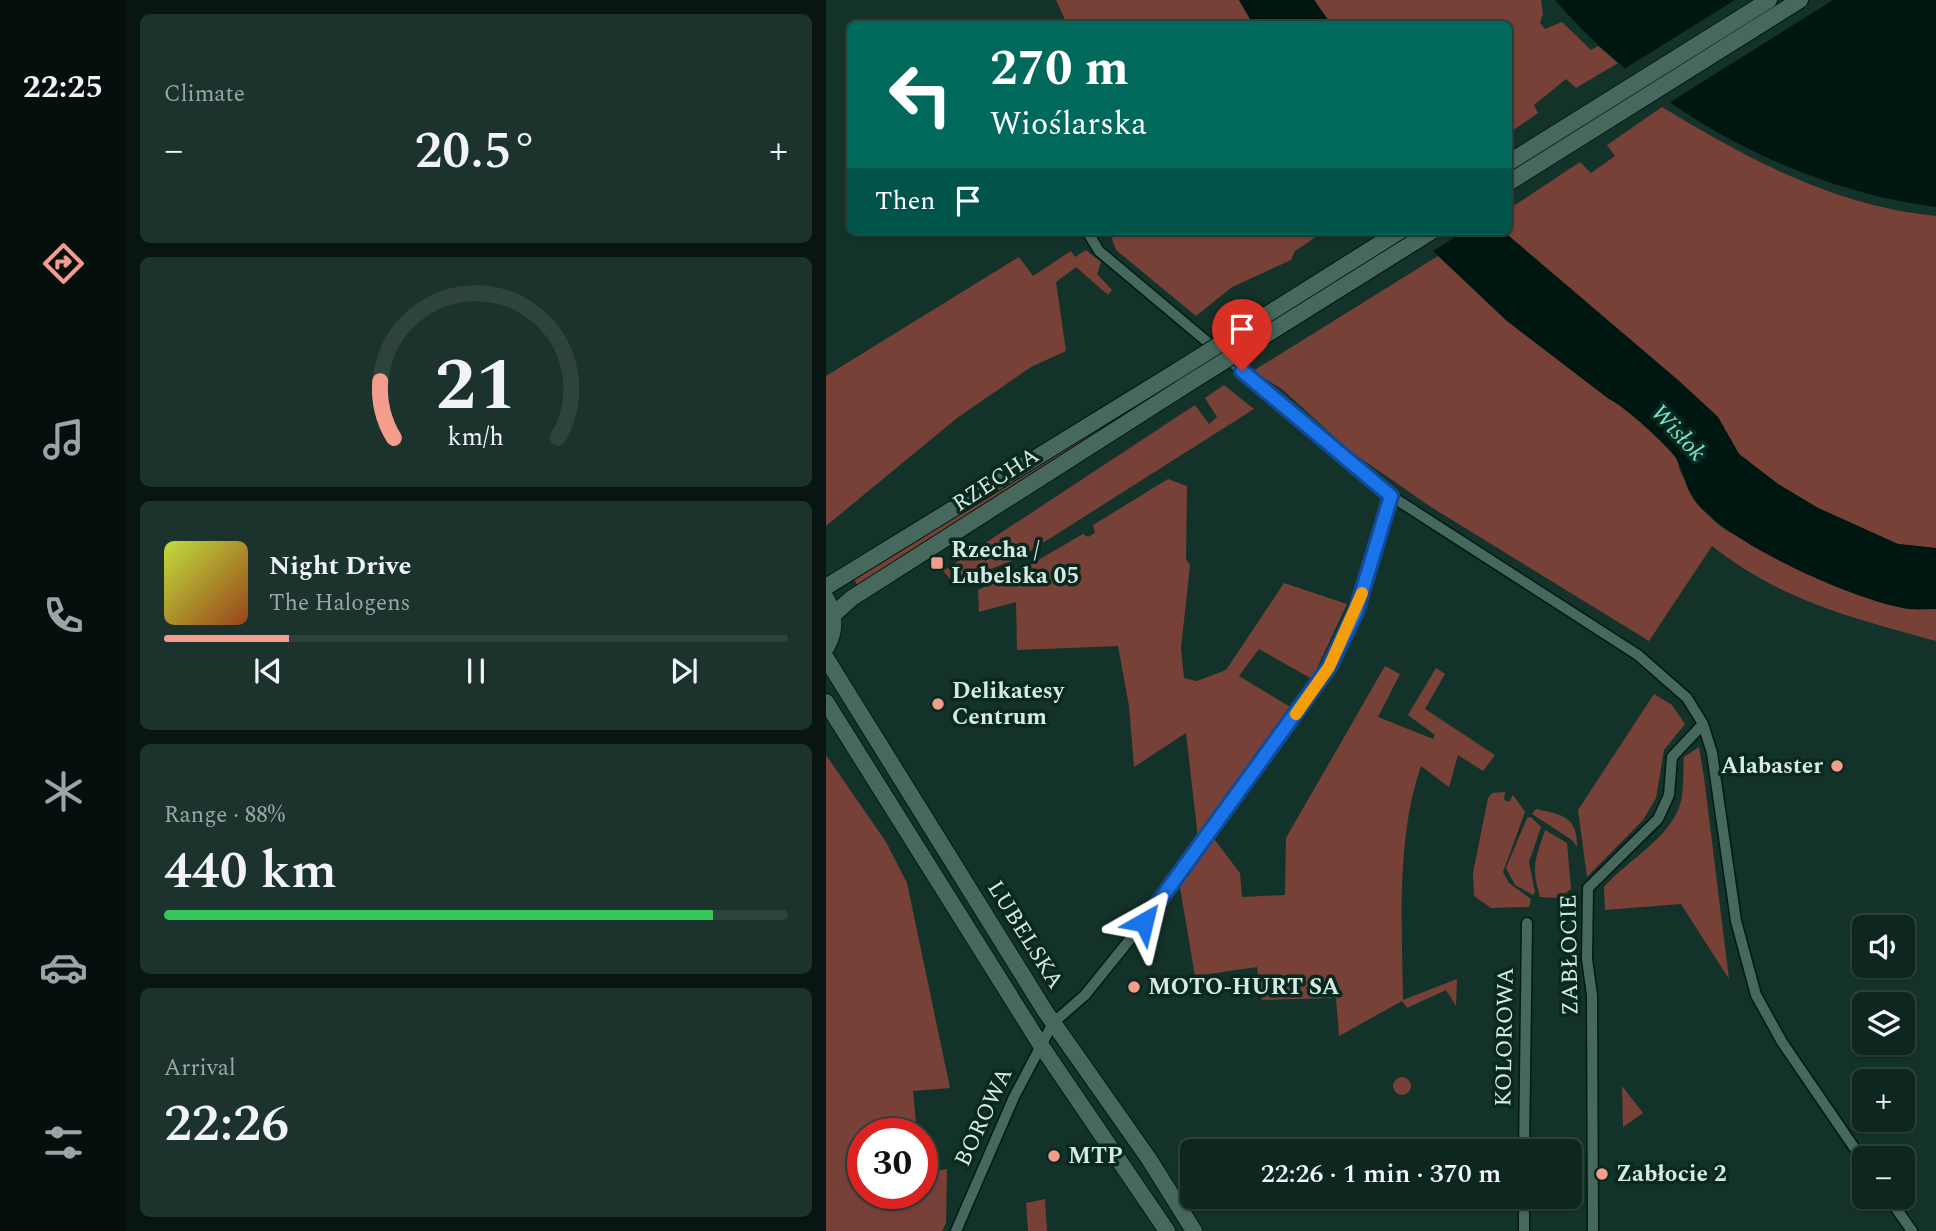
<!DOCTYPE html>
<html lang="en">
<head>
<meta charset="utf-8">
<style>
  body { margin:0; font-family:Spectral,serif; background:#1c322d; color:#f1f3f6; height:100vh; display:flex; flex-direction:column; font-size:26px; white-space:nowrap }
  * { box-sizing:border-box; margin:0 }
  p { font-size:23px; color:#9ba5a5 }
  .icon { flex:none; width:38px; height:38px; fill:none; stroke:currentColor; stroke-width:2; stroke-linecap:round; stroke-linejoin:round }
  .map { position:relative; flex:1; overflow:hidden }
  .sheet { display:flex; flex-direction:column; gap:14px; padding:14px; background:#081512; width:700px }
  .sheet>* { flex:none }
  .hud { position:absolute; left:21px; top:21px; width:665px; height:214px; border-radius:10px; box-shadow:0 2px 5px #0004,0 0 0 2px #2e433e; background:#00695c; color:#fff; overflow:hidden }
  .controls { position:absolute; left:1026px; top:915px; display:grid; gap:14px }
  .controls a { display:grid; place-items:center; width:63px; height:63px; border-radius:10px; background:#0e2620; box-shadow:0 2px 5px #0004,0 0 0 2px #2e433e; font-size:35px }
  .speed { position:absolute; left:21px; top:1118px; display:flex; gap:14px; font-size:35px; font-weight:700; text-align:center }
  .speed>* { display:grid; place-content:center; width:91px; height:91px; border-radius:50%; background:#0e2620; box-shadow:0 2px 5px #0004,0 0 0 2px #2e433e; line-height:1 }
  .speed .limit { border:10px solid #d22; background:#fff; color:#111 }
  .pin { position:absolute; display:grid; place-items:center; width:60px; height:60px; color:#fff; margin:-72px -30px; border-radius:50% 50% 50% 0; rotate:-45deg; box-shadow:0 0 7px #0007 }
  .pin .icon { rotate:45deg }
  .me { position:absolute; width:77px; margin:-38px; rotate:37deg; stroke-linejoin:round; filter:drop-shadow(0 0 5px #0008) }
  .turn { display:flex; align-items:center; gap:24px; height:147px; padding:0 28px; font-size:32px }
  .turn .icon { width:91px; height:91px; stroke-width:2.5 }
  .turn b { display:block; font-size:49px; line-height:60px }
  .then { display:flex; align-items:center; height:66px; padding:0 28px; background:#0003; gap:14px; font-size:26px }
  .big { font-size:52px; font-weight:600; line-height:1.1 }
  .sheet .card { flex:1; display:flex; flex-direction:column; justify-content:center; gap:10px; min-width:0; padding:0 24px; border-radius:10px; background:#1c322d }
  .sheet .dial { align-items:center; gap:0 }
  .dial svg { height:182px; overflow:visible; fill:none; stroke:#2e433e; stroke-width:7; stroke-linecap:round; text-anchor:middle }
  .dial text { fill:#f1f3f6; stroke:none }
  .song { display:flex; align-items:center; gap:21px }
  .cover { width:84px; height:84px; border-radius:10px; background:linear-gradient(135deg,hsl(70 70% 55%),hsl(20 70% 35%)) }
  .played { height:7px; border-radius:4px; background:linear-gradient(90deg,#f59d8d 20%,#2e433e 20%) }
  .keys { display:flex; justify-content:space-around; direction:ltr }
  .heat { display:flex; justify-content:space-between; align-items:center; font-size:38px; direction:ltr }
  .charge { height:10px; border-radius:5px; background:linear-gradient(90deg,#34c759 88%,#2e433e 0) }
  .trip { position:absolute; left:354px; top:1139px; width:402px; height:70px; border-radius:10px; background:#0e2620; box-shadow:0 2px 5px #0004,0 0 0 2px #2e433e; font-weight:600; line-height:70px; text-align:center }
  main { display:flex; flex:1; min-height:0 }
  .tab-bar { display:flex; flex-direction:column; width:126px; justify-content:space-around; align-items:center; background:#060f0d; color:#9ba5a5 }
  .tab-bar .icon { width:49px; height:49px }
  .tab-bar .on { color:#f59d8d }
  .tab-bar b { font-size:32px; color:#f1f3f6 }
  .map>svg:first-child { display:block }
</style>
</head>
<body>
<main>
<nav class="tab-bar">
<b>22:25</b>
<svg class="icon on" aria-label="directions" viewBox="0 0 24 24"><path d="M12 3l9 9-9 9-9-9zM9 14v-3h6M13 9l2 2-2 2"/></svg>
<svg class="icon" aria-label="music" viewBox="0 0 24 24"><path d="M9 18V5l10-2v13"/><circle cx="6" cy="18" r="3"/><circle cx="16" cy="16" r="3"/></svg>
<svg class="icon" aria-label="phone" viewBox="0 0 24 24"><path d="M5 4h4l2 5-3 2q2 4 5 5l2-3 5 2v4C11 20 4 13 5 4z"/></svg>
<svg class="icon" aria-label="climate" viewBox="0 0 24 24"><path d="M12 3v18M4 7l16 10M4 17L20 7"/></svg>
<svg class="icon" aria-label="car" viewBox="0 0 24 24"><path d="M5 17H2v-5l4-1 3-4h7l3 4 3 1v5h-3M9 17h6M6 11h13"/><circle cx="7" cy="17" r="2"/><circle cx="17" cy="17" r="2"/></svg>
<svg class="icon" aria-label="filters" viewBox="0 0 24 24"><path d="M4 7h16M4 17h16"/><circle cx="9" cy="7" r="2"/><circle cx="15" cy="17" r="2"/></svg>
</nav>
<section class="sheet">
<div class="card"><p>Climate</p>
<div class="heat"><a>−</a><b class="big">20.5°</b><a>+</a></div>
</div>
<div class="card dial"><svg viewBox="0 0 100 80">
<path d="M14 69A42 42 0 1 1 86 69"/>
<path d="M14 69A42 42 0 0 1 8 44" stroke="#f59d8d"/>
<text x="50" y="56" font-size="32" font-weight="700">21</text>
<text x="50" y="72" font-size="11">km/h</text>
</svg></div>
<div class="card">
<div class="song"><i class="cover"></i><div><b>Night Drive</b><p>The Halogens</p></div></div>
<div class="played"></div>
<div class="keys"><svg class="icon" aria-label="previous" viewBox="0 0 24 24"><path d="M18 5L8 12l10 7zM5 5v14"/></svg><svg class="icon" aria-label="pause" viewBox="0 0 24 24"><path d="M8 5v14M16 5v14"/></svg><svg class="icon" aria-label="next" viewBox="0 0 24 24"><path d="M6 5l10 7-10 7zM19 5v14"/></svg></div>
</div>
<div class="card"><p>Range · 88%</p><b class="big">440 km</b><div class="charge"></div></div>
<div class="card"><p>Arrival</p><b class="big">22:26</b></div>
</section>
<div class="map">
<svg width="1110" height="1231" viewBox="0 0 1110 1231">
  <rect width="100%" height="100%" fill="#13332a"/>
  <path fill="#774138" d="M230 0H413L427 24H241Z
    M488 0H715L717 14 714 23 719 29 736 22 765 50 772 46 792 63 750 88 740 79 708 105 712 113 683 133 682 24H505Z
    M836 107C922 159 1008 206 1110 216V548L1072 544 992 508 952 484 913 454 892 417 853 381 677 231H682L683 209 754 162 765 173 789 156 781 145Z
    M289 231H499L469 251 465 260 406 287 370 316 290 250 286 239Z
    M260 250 275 262 271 274 286 290 282 295 250 267 230 282 240 351 205 367 131 418 0 526V376L193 257 207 276 245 251 249 257Z
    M612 256 681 321 783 399C797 405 841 444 850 458 853 463 853 469 855 473 860 485 883 518 893 525 902 533 915 537 926 543 982 575 1044 608 1110 609V641C1024 617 958 602 886 546L823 641 605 507 524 451 457 390 427 371Z
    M360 373 361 375 32 586 27 578Z
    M398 385 428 409 193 558 128 583 117 571 369 405 383 424 391 417 379 398Z
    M342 479 361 486 360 559 364 565 355 648 358 678 371 681 400 670 458 583 521 604 486 679 433 649 413 676 466 708 372 838 360 733 308 767 303 706 292 646 191 650 190 602 153 612 152 590 183 576 189 582 195 570 257 534 262 537 269 533 267 525Z
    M559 666 574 674 552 717 607 739 609 735 582 715 610 668 619 674 599 709 669 755 657 771 632 755 623 787 595 766C570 839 576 924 577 1000L631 979 630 1006 620 990 581 1008 576 1001 513 1036 510 998 436 1000 431 967 369 976 353 882 388 839 414 873 416 897 459 895 460 838Z
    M828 694 846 705 859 724 838 750 830 798 817 820 761 877 752 810Z
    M873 747 878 777 903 979 855 904 779 910 778 887C801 860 846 838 855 801 858 787 857 771 858 757Z
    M0 755 60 842 81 883 124 1088 87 1091 91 1134H37V1194H96V1173L121 1169 120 1223 116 1231H0Z
    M679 792 678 800 683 802 687 795 699 812 677 872 683 883 705 899 703 907 665 908 648 896 647 873 662 798 666 793Z
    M710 809C737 815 751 816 751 847L746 840 706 814Z
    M705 817 715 827 703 862 709 892 707 895 689 885 680 868 701 818Z
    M719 830 741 843 745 889 733 898 714 897C705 865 709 861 719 830Z
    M567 1086a9 9 0 1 1 18 0a9 9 0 1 1-18 0Z
    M796 1086 817 1113 797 1127Z
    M219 1199 221 1231H202L200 1203Z"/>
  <path fill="#001610" d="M413 0H488L505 24H427Z
    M729 0H1110V207C966 188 824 110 729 0Z
    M586 231H677L853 381 892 417 913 454 952 484 992 508 1072 544 1110 548V609C1101 609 1092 610 1083 609 1031 602 895 541 867 498 859 486 857 470 850 458 841 445 797 405 783 399L681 321Z"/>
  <path fill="#13332a" d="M909 0H1007L841 104 795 71Z
    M582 231H639L604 253Z"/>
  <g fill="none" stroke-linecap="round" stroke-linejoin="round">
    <g stroke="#001a12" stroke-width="13">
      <path id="minor" d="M261 231 273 251 565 496 812 655 861 698 877 724 886 753 910 921 930 995 956 1042 1038 1162
        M698 1152 701 923
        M698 1197V1231
        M1062 1197 1086 1231
        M130 1231 188 1097 227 1023 259 995 318 922 503 667 530 612 565 496
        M767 1231 766 995 761 959 762 888 832 819 843 795 846 757 877 724"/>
    </g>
    <g stroke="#001a12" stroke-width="18">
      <path id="secondary" d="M682 163 943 0
        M682 183 974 0
        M0 587 351 371
        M0 598C10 615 10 631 0 648
        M7 615 26 598 360 385
        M0 658 219 1011 323 1159 368 1231
        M0 702 216 1047 341 1231"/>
    </g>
    <use href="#minor" stroke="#47685d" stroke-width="10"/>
    <use href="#secondary" stroke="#47685d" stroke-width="16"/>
    <g stroke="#001a12" stroke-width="18" stroke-linecap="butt">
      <path id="secondary-bridge" d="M351 371 574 231
        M360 385 606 231"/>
    </g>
    <use href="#secondary-bridge" stroke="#47685d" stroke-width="16"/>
  </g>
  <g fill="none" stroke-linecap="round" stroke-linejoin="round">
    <g stroke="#114b97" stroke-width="18">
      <path id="route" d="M318 922 503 667 530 612 565 496 416 371"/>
    </g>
    <use href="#route" stroke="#1a73e8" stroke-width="12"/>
    <path stroke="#f59e0b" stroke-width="12" d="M470 714 503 667 536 593"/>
  </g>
  <g fill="#f59d8d" stroke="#082920" stroke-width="2.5">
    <rect x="104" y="556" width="14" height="14" rx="3.5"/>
    <circle cx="112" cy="704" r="7"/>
    <circle cx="1011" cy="766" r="7"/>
    <circle cx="308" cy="987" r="7"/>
    <circle cx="228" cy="1156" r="7"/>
    <circle cx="776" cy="1174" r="7"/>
  </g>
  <g text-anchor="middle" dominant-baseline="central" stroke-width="7" stroke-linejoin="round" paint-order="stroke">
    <g font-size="23" fill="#d7e9e2" stroke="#082920">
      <text transform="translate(170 480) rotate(-33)">RZECHA</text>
      <text transform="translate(199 935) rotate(58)">LUBELSKA</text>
      <text transform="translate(744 955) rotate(-91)">ZABŁOCIE</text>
      <text transform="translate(679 1037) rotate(-89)">KOLOROWA</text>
      <text transform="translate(158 1117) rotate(-65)">BOROWA</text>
    </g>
    <g font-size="23" font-weight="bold" fill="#d7e9e2" stroke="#082920" text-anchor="start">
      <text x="125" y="550">Rzecha /<tspan x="125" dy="26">Lubelska 05</tspan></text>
      <text x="126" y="691">Delikatesy<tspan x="126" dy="26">Centrum</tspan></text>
      <text x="997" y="766" text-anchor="end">Alabaster</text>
      <text x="322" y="987">MOTO-HURT SA</text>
      <text x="242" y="1156">MTP</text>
      <text x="790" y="1174">Zabłocie 2</text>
    </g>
    <g font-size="24" font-style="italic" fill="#75e7c7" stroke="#082920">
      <text transform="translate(852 433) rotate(47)">Wisłok</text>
    </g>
  </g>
</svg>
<div class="controls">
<a><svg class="icon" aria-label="sound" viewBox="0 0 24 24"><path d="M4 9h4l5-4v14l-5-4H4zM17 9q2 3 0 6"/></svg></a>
<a><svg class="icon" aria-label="layers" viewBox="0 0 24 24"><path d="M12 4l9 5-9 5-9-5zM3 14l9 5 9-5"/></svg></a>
<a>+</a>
<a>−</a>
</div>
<div class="speed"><div class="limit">30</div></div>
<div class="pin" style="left:416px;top:371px;background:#d93025"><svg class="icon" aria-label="arrive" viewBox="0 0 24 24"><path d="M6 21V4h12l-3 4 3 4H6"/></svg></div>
<svg class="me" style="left:318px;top:922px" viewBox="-20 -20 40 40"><path d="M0-17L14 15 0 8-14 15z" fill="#1a73e8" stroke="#fff" stroke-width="4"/></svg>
<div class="trip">22:26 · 1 min · 370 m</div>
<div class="hud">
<div class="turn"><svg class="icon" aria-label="left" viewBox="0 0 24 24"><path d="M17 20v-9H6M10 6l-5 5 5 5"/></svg><div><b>270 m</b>Wioślarska</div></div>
<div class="then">Then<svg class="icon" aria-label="arrive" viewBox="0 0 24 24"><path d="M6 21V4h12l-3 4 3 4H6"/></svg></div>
</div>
</div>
</main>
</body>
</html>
